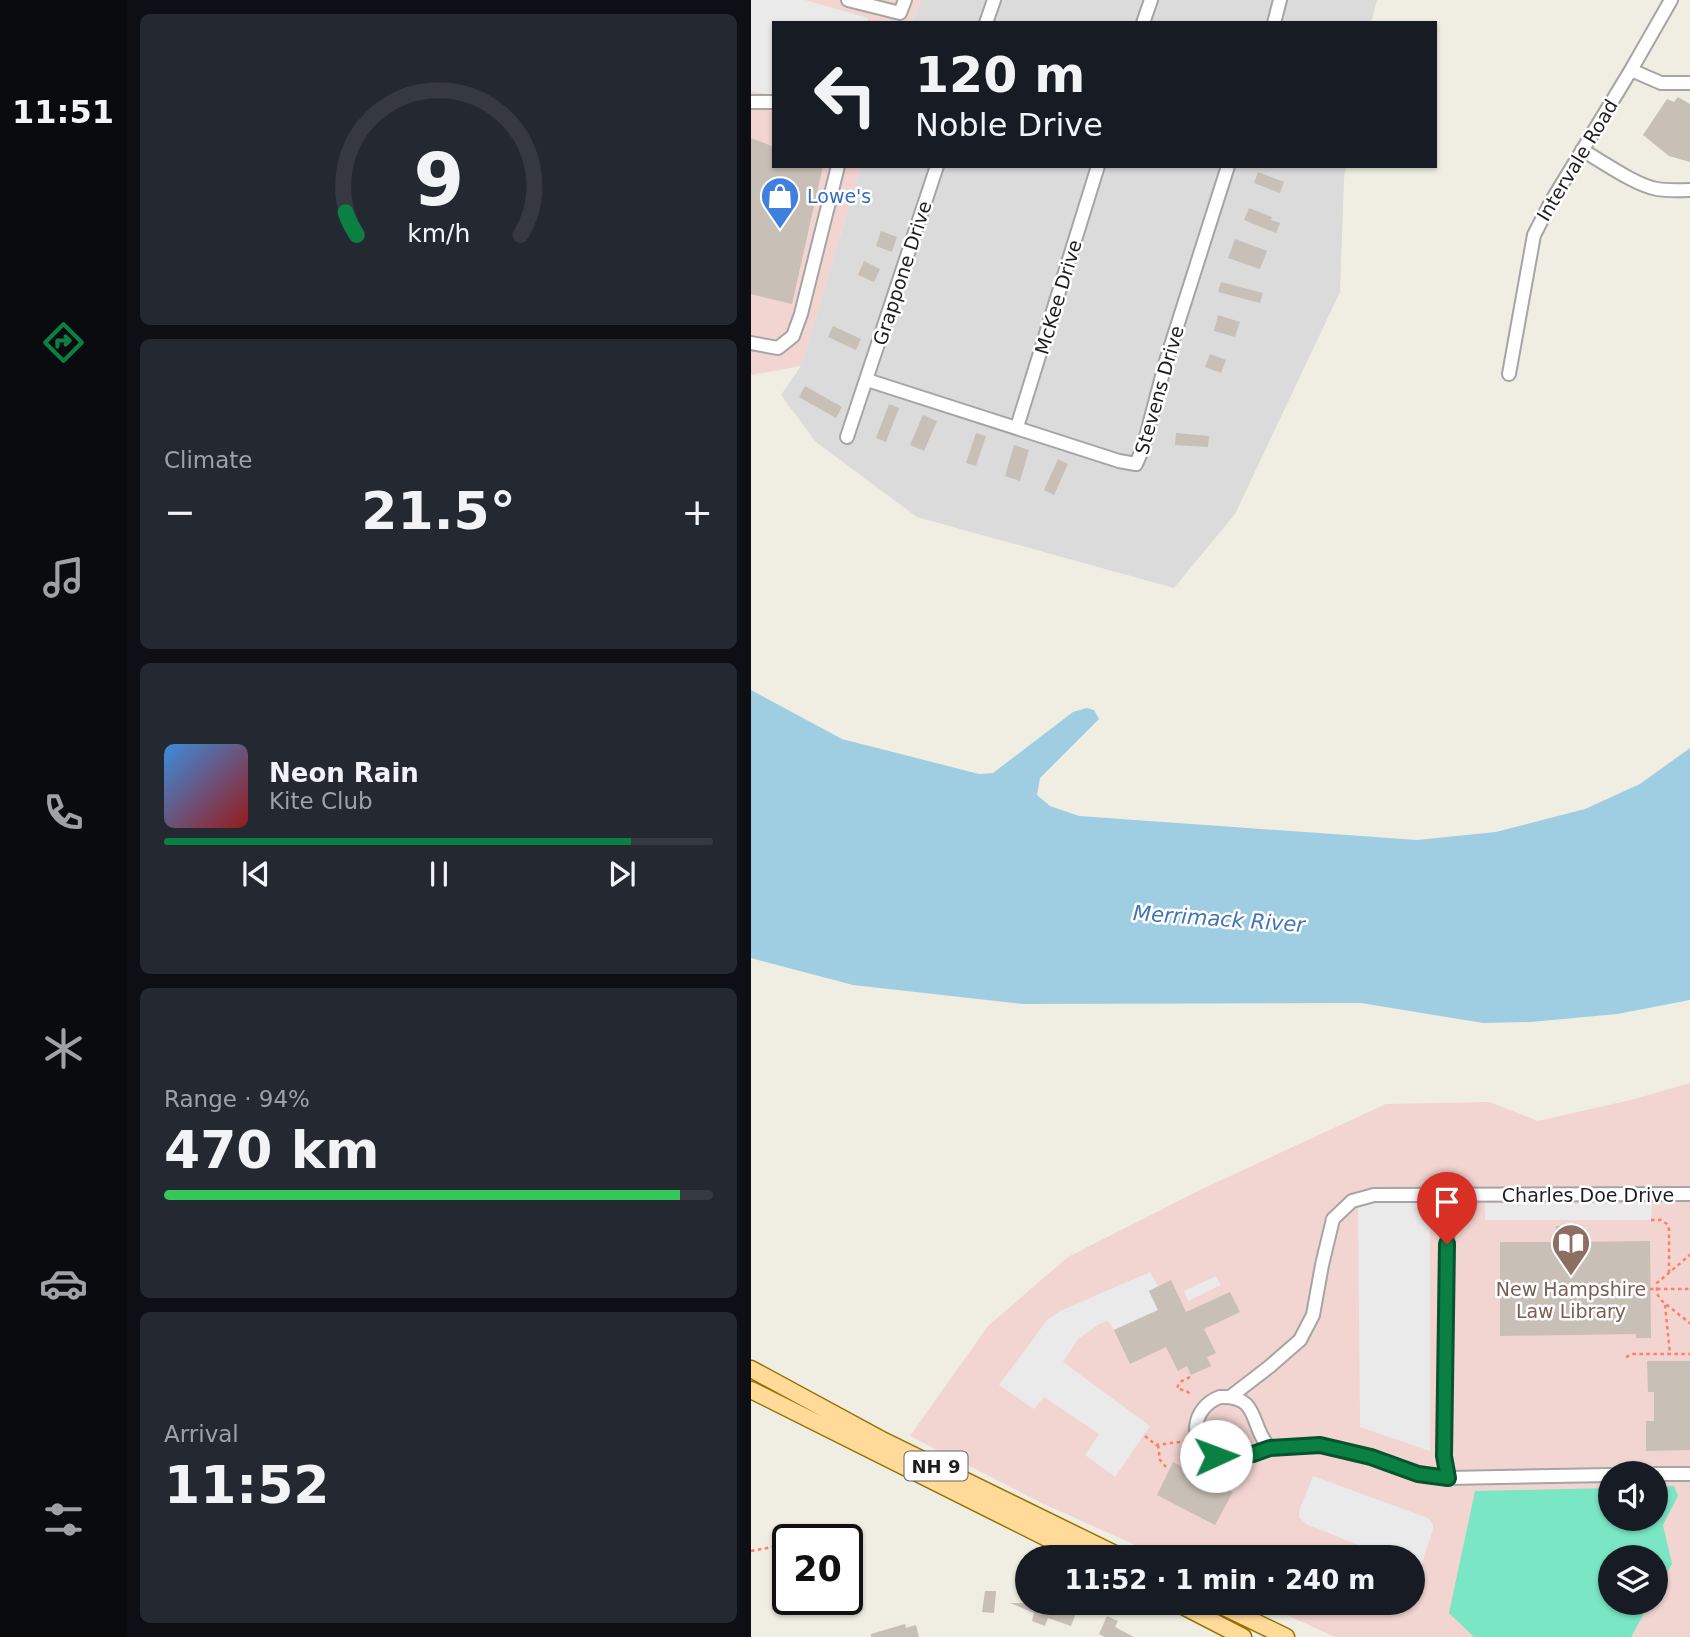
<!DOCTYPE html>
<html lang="en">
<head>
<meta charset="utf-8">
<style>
  body { margin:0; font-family:"DejaVu Sans",sans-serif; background:#242831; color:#f1f3f6; height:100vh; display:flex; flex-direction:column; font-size:26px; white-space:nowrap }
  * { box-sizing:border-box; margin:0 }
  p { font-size:23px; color:#9ea1a6 }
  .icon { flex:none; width:38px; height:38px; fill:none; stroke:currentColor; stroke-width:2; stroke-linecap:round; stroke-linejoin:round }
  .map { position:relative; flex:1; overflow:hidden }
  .details { display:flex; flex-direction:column; gap:14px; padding:14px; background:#0d0f14; width:625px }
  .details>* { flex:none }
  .guide { position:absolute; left:21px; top:21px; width:665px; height:147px; border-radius:0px; box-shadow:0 2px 5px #0004; background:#171b24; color:#f1f3f6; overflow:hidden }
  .tools { position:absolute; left:847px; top:1461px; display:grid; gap:14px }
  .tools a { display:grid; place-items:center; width:70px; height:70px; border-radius:50%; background:#171b24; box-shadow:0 2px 5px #0004; font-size:35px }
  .speed { position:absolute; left:21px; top:1524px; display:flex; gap:14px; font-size:35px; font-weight:700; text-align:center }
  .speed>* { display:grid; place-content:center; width:91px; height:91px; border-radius:50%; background:#171b24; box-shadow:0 2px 5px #0004; line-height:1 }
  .speed .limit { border:4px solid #111; border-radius:10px; background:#fff; color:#111 }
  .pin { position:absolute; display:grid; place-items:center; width:60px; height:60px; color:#fff; margin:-72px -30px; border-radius:50% 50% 50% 0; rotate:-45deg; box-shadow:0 0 7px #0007 }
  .pin .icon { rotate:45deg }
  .me { position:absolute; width:77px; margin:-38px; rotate:88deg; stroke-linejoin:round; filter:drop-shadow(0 0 5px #0008) }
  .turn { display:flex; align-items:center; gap:24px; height:147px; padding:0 28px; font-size:32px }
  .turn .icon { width:91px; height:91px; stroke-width:2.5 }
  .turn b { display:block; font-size:49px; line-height:60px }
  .big { font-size:52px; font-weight:700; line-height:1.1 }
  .details .card { flex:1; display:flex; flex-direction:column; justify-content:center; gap:10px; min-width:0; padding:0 24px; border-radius:10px; background:#242831 }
  .details .dial { align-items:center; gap:0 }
  .dial svg { height:182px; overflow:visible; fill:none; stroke:#363941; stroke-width:7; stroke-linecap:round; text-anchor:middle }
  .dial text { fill:#f1f3f6; stroke:none }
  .song { display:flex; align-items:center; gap:21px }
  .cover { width:84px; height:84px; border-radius:10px; background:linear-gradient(135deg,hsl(210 70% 55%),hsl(0 70% 35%)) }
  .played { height:7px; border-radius:4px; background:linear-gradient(90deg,#0b8043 85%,#363941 85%) }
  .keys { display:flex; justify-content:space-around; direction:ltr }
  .heat { display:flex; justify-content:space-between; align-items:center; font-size:38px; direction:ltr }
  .charge { height:10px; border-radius:5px; background:linear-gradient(90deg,#34c759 94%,#363941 0) }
  .trip { position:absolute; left:264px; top:1545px; width:410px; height:70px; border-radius:35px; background:#171b24; box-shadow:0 2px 5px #0004; font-weight:700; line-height:70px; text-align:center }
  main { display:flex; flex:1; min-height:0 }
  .tabs { display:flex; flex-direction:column; width:126px; justify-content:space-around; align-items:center; background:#090b0e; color:#9ea1a6 }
  .tabs .icon { width:49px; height:49px }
  .tabs .current { color:#0b8043 }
  .tabs b { font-size:32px; color:#f1f3f6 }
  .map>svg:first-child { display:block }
</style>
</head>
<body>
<main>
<nav class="tabs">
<b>11:51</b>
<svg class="icon current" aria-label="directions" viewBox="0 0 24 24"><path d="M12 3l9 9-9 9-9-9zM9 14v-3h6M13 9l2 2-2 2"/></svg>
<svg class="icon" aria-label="music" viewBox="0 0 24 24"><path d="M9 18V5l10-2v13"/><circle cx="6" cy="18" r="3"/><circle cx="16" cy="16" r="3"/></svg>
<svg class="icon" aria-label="phone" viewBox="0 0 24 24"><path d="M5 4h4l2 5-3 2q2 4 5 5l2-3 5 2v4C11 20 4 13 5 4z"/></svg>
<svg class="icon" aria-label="climate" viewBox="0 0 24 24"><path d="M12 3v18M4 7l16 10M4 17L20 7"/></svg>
<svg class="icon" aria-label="car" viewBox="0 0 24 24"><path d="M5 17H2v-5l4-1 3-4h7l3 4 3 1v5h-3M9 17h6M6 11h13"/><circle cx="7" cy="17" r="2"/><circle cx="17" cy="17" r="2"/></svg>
<svg class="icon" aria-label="filters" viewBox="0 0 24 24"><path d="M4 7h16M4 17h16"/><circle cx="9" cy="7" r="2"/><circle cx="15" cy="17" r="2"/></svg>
</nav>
<section class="details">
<div class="card dial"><svg viewBox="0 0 100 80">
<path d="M14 69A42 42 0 1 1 86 69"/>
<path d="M14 69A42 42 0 0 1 9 59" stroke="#0b8043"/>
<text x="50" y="56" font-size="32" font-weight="700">9</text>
<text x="50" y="72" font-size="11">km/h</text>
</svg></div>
<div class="card"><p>Climate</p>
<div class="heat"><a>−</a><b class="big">21.5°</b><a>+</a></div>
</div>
<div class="card">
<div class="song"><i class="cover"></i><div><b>Neon Rain</b><p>Kite Club</p></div></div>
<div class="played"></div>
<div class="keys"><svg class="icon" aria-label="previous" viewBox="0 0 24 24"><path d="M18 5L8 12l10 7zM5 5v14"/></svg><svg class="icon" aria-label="pause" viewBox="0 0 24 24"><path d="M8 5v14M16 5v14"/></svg><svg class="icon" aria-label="next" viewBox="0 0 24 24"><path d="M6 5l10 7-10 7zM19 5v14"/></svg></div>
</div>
<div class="card"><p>Range · 94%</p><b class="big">470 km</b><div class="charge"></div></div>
<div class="card"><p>Arrival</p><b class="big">11:52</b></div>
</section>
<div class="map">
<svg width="940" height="1637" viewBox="0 0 940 1637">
  <rect width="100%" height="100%" fill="#f0ede3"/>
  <path fill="#dcdbdb" d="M170 0H626L620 23H160Z
    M110 166H595L593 179 589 292 484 514 423 588 166 517 65 442 30 395 50 366Z"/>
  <path fill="#f2d4d1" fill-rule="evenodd" d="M0 0H170L160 23H23V166H110L50 366 0 375Z
    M939 1083V1637H584L510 1603H662V1558L411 1557 293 1504 159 1436 237 1326 317 1257 451 1189 635 1104 738 1102 787 1121 884 1099ZM859 1474H905V1519H859ZM859 1558H905V1603H859Z"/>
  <path fill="#7ae6c4" d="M923 1486 927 1496 912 1525 921 1564 905 1593V1558H859V1603H899L880 1637H723L698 1613 724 1491 859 1488V1519H905V1487Z"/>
  <path fill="#eaeaea" d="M0 0H54L117 18 116 23H23V96L0 91Z
    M607 1201 679 1203V1451L609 1427Z
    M734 1203 901 1204 900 1220H734Z
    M399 1272 407 1286 398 1291 407 1310 363 1330 357 1321 348 1324 327 1339 312 1362 399 1426 364 1477 334 1455 348 1434 293 1397 283 1409 248 1385 296 1320 309 1311Z
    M465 1276 470 1285 437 1301 433 1291Z
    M562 1476 677 1518 682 1524V1529L669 1570 662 1567V1558L638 1557 555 1524 548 1517V1511Z"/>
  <path fill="#9fcee2" d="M0 690 91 739 228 774 242 773 322 712 336 708 343 710 348 719 289 778 286 795 299 806 328 816 666 840 745 832 834 809 889 784 939 748V1000L866 1014 780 1022 732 1023 610 1003 271 1004 102 985 0 958Z"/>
  <path fill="#c8bfb6" d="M927 97 939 104V162L918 156 892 135 916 99 923 102Z
    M0 138 23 147V166H72L41 304 0 294Z
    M507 172 533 182 529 193 503 183Z
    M498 208 521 217 520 220 529 223 525 233 493 220Z
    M130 231 146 237 141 252 125 246Z
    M484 239 516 251 509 269 477 258Z
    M113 261 129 269 123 282 107 275Z
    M470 282 512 293 509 303 467 292Z
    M467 315 489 322 484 337 463 331Z
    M82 326 110 339 105 350 77 337Z
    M459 354 475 360 470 373 454 367Z
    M54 386 91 407 85 418 48 397Z
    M138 404 148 408 135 442 125 438Z
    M172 415 186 421 173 451 159 445Z
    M225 433 235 436 225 466 215 463Z
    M425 433 458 436 457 447 424 445Z
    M263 445 278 450 269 481 254 476Z
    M307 459 317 464 303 495 293 490Z
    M805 1226H823L824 1242 899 1241 900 1338H885V1334L749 1336V1242H804Z
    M420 1280 435 1312 479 1292 489 1312 453 1329 465 1353 456 1357 460 1366 440 1375 436 1366 427 1371 415 1347 379 1364 363 1330 407 1310 398 1291Z
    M896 1361H939V1450L895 1451V1421H903V1392H897Z
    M422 1462 443 1473 448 1464 464 1472 460 1481 482 1492 464 1525 406 1495Z
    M234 1591H245L243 1613 231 1612Z
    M259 1603H329L320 1626 297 1618 294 1626 281 1621 283 1613Z
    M356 1616 367 1621 364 1627 383 1637H354L348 1634Z
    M154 1624 155 1628 165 1625 168 1637H120V1634Z"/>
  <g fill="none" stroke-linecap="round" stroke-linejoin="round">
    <g stroke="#a5a5a5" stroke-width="16">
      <path id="minor" d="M97 0 149 13 154 0
        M235 23 243 0
        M392 23 400 0
        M523 23 529 0
        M880 70 910 83H940
        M0 102H23
        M831 150C852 162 884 185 906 189 917 191 928 190 940 190
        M0 343 27 348 42 336 50 314 87 166
        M758 374 783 235 800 202 880 70 920 0
        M116 380 368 461 385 464 392 448 415 361 477 166
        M266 427 347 166
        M96 437 186 166
        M697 1195 693 1456 697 1478
        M469 1397C510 1395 498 1427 519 1448 503 1454 481 1462 465 1456 435 1444 441 1407 469 1397Z
        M479 1397 518 1367 549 1340 562 1315 571 1265 582 1219 601 1201 623 1195 940 1194
        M519 1448 569 1445 620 1457 667 1474 697 1478 859 1475
        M905 1474H940"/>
    </g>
    <g stroke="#987000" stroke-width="19">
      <path id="major" d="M0 1369 133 1441 372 1558
        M0 1390 336 1558
        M426 1603 492 1637
        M465 1603 535 1637"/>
    </g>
    <path stroke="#ff7f65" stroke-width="2.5" stroke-dasharray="3.5 3.5" stroke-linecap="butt" d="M900 1220H910L916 1224 918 1229V1273
      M940 1254 906 1283V1294L911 1301 940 1324
      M899 1289H940
      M914 1305 919 1354
      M875 1357 882 1354H940
      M439 1377 429 1382 426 1388 437 1392 440 1396
      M394 1436 405 1445 436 1441
      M407 1445 409 1460 415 1467
      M0 1551 37 1544"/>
    <use href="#minor" stroke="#fff" stroke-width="12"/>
    <use href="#major" stroke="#ffda99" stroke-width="16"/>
  </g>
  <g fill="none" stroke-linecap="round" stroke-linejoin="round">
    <g stroke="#07532c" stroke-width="18">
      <path id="route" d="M465 1456 475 1458 502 1454 519 1448 569 1445 620 1457 667 1474 697 1478 693 1456 696 1244"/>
    </g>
    <use href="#route" stroke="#0b8043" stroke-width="12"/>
  </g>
  <defs>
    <g id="shop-pin" transform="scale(2.0125)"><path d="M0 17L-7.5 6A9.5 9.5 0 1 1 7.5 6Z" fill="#3f7fe0" stroke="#fff"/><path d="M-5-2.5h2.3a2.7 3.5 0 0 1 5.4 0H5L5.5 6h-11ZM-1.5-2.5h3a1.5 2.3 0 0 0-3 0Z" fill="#fff"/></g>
    <g id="library-pin" transform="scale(2.0125)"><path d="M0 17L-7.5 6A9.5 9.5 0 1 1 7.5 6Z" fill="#8d6e63" stroke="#fff"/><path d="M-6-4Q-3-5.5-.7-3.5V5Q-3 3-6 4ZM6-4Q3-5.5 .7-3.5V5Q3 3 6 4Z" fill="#fff"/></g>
  </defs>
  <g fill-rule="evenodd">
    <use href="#shop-pin" x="29" y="196"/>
    <use href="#library-pin" x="820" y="1243"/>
  </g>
  <g text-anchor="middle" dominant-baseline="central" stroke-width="5" stroke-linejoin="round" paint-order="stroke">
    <rect fill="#fff" stroke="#626262" stroke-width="2" x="153.5" y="1451.5" width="63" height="29" rx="5"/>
    <g font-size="18" font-weight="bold" fill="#1e1e1e">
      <text x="185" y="1466">NH 9</text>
    </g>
    <g font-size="19" fill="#1e1e1e" stroke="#fff">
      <text transform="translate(826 160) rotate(-59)">Intervale Road</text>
      <text transform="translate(151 273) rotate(-72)">Grappone Drive</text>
      <text transform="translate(307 297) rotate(-73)">McKee Drive</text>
      <text transform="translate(408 390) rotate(-74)">Stevens Drive</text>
      <text x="837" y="1195">Charles Doe Drive</text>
    </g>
    <g font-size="19" fill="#366cbe" stroke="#fff" text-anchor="start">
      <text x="56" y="196">Lowe's</text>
    </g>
    <g font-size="19" fill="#785e54" stroke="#fff">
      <text x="820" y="1289">New Hampshire<tspan x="820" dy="22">Law Library</tspan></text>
    </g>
    <g font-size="21" font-style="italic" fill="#4274b6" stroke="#fff">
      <text transform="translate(468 919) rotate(4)">Merrimack River</text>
    </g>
  </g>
</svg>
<div class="tools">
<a><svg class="icon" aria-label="sound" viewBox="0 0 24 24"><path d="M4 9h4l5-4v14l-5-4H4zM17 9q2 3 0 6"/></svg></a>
<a><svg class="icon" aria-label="layers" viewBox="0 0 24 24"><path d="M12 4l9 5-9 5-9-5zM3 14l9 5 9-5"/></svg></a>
</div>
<div class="speed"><div class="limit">20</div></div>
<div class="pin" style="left:696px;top:1244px;background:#d93025"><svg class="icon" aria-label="arrive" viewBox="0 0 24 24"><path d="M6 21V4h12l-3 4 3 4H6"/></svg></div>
<svg class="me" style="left:465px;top:1456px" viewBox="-20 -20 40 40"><circle r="19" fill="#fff"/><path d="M0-13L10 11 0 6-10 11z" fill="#0b8043"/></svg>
<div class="trip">11:52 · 1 min · 240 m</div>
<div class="guide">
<div class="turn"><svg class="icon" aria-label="left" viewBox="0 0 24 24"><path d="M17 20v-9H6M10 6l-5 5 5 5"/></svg><div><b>120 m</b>Noble Drive</div></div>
</div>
</div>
</main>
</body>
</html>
